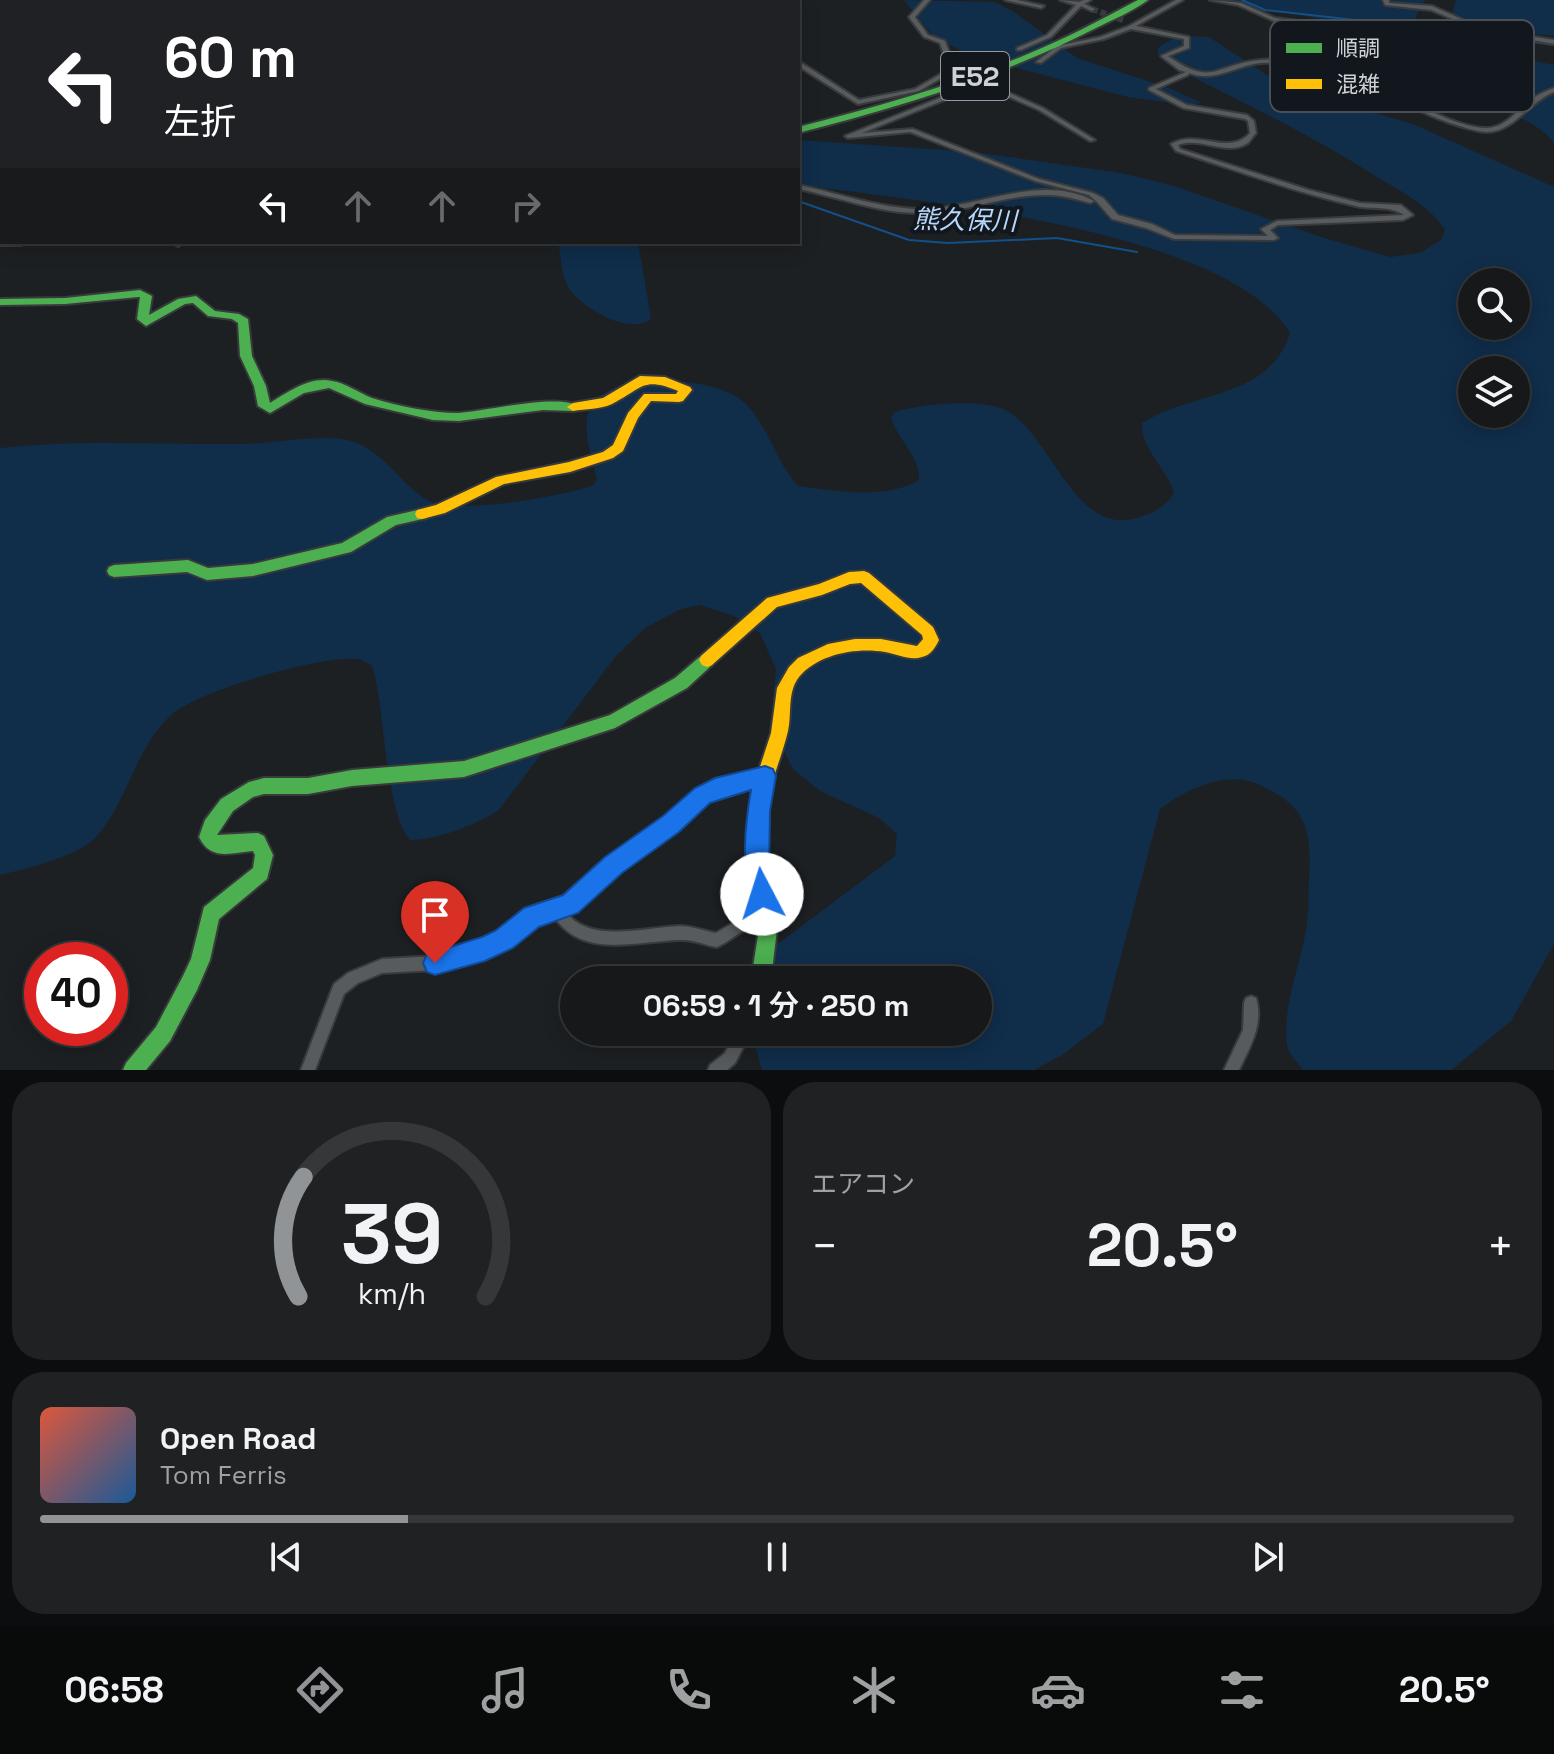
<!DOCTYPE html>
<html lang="ja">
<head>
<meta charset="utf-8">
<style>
  body { margin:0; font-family:"Space Grotesk","Noto Sans JP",sans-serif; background:#1f2123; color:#f1f3f6; height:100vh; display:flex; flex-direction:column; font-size:30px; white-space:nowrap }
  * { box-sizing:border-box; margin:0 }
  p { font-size:26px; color:#9ea0a2 }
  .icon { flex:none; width:44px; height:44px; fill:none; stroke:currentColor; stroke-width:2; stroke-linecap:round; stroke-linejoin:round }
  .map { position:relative; height:1070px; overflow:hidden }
  .sheet { display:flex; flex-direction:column; gap:12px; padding:12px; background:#0c0d0e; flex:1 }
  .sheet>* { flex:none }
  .top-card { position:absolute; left:0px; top:0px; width:800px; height:244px; box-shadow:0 4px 20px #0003,0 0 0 2px #353739; background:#202124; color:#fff; overflow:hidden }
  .buttons { position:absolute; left:1458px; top:268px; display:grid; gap:16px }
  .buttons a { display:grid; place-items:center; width:72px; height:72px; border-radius:50%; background:#16181a; box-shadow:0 4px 20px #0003,0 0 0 2px #353739; font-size:40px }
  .speed { position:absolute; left:24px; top:942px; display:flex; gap:16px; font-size:40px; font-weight:700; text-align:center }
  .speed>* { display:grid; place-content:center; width:104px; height:104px; border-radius:50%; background:#16181a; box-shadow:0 4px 20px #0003,0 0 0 2px #353739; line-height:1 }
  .speed .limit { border:12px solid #d22; background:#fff; color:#111 }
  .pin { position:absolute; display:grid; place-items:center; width:68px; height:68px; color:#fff; margin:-82px -34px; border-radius:50% 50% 50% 0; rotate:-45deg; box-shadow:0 0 8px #0007 }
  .pin .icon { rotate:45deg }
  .me { position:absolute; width:88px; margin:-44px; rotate:355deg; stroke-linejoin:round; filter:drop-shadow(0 0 6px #0008) }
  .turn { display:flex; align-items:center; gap:28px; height:168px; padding:0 32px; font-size:36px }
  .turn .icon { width:104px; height:104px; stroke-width:2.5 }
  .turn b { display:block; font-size:56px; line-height:68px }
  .lanes { display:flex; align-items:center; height:76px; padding:0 32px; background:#0003; justify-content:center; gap:40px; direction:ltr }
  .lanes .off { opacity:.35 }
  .big { font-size:60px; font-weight:600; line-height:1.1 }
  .sheet .tile { flex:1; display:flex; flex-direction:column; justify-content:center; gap:12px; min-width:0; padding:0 28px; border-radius:32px; background:#1f2123 }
  .sheet .dial { align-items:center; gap:0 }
  .dial svg { height:208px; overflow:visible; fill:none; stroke:#353739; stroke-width:7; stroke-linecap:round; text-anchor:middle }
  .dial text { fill:#f1f3f6; stroke:none }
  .song { display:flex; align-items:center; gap:24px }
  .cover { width:96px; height:96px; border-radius:12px; background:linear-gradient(135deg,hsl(10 70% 55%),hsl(210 70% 35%)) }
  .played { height:8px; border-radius:4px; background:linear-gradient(90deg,#909497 25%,#353739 25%) }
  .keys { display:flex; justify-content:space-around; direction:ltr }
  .heat { display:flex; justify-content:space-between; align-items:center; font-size:44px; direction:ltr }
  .sheet .tiles { flex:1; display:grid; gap:12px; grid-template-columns:1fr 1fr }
  .tile:last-child { grid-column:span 2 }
  .trip { position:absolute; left:560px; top:966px; width:432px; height:80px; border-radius:40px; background:#16181a; box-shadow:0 4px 20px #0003,0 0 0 2px #353739; font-weight:600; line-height:80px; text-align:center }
  .tab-bar { display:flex; height:128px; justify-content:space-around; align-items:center; background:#090a0a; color:#9ea0a2 }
  .tab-bar .icon { width:56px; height:56px }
  .tab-bar .selected { color:#909497 }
  .tab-bar b { font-size:36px; color:#f1f3f6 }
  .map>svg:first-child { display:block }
</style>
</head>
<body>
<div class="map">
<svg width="1554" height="1070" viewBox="0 0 1554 1070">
  <rect width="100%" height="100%" fill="#1d2023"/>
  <path fill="#102d4a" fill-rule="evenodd" d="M904 0 995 2 1014 12 1077 58 1169 88 1202 103 1188 105 1128 97 971 56 933 36Z
    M1207 0H1425L1415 18 1434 30C1357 32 1284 8 1207 0Z
    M1456 0H1554V36L1449 26Z
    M1209 37 1281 84 1415 125 1554 187V944L1511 1021 1451 1070H1303C1298 1063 1288 1053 1287 1045 1282 1007 1300 966 1306 930 1309 914 1308 897 1309 881 1312 830 1307 805 1257 784 1226 770 1185 790 1160 809L1103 1024 1062 1055 1034 1070H762L751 1032H978V980H754L763 955 895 856 897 834 879 818 820 791 793 769 777 737 772 714 776 669 760 633 734 616 700 605 681 609 645 628 616 656 498 811C471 826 441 839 410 840 384 809 386 710 372 666 367 663 361 659 356 659 318 656 197 691 170 716 133 751 127 807 92 841 76 856 22 870 0 875V448C81 439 163 445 244 444 276 443 311 435 342 439 383 445 401 488 431 502 460 514 564 496 594 485L597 479C592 460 580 424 591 406 611 370 712 377 740 399 767 420 775 461 798 486 835 491 886 500 919 480 920 456 898 440 891 418L895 412C919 404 982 398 1005 410 1052 433 1074 540 1140 517 1155 512 1166 506 1174 493 1167 468 1141 450 1142 423 1192 391 1269 400 1290 333 1228 229 913 200 798 185V140L974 152 1121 173 1171 185 1321 237 1390 257 1420 253 1441 240 1445 229C1428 205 1402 192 1377 177 1310 134 1238 100 1167 64L1158 54V48C1171 36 1191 35 1209 37ZM1472 282H1516V326H1472ZM1472 370H1516V414H1472Z
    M1452 49 1482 50 1554 65V143C1526 104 1442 103 1404 70V64L1412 57Z
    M558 242H638L651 318C632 338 577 306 567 285 561 273 561 255 558 242Z"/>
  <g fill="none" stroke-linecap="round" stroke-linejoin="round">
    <path stroke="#125089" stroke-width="2" d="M1242 0 1265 10 1364 21 1400 32 1403 27 1451 30 1554 45
      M798 201 909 240 948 243 1057 238 1137 252"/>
    <path stroke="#383b3e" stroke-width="6" stroke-dasharray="6 3" stroke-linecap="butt" d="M1092 9 1125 21"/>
    <g stroke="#383a3c" stroke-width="4">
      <path id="street" d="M481 0H490L495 2H486Z
        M612 0H620L616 2H608Z
        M924 0H930L915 17 928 35 945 41 952 60 966 71V73H962L957 69 919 91 858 104 798 66V61L800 62 859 100 915 89 953 67 946 61 940 43 924 37 909 17Z
        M1005 0H1017L1044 6 1041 8Z
        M1060 0 1079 2 1084 0H1091L1084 4 1095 9 1092 11 1081 6 1051 37 1021 50H1017V48L1047 35 1076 5Z
        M1176 0H1183L1136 26 1189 37V48L1168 56C1213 88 1216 64 1260 60 1276 58 1293 62 1309 64 1333 69 1356 76 1379 86 1407 99 1456 128 1487 128 1505 128 1519 109 1532 99 1539 94 1546 91 1554 88V92C1530 101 1514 132 1487 132 1479 132 1470 129 1463 127 1427 117 1395 97 1361 83 1343 75 1323 70 1302 67 1289 65 1274 62 1260 63 1235 66 1214 83 1189 73L1188 75 1156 89 1187 105 1247 115 1254 121 1256 133C1255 134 1249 142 1248 143 1227 157 1200 136 1178 145L1180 149 1309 190 1360 203 1401 205 1413 215 1403 220 1278 225 1270 230 1278 238 1274 240 1174 239 1146 228 1112 219 1097 202 1089 195 1035 181 910 132 848 138 845 136 977 83 975 81 978 79 1043 108 1095 140 1090 141 1039 110 982 85 862 133 913 129 1039 179 1093 193 1103 198 1118 215 1152 224 1175 235 1268 236 1261 229 1277 221 1404 215C1390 205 1372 210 1356 206 1295 192 1235 170 1176 151L1171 144C1198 128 1228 157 1250 133L1248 121 1245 119 1183 108 1149 90V88L1186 72 1179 70 1161 56 1184 46V39L1131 29 1104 39 1061 48 1041 63 1036 62 1057 46 1100 37 1129 26Z
        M1210 0 1241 3 1275 18 1480 46H1500L1510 36 1481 31 1431 10 1385 5 1383 0H1389V3L1432 6 1484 29 1554 40V44L1515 37 1504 49 1480 50 1274 21 1238 5Z
        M0 47H2V51H0Z
        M2 63V72L0 73V64Z
        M0 90H2V94H0Z
        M0 157H2V162H0Z
        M798 185C838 193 878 208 919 209 975 210 1039 172 1094 201L1090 203C1076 199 1062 195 1048 195 1004 194 963 214 919 213 878 213 838 197 798 189Z
        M0 226H2V230H0Z
        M176 242H184L178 246 174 244Z
        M765 770 769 772 771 776 769 780 718 794 707 800 675 828 618 869 584 903 567 913C590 944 647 927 680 926 692 926 704 931 716 933 737 922 748 908 773 917L775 922 773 927C766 928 760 926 753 927 740 930 729 942 717 947 704 945 693 939 680 940 637 941 584 959 555 918L535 923 509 945 485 956 435 970 382 973 358 983 344 994 315 1070H301L334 984 348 973 382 959 435 956 484 943 499 935 527 912 556 905 574 893 608 861 667 820 699 792 715 783Z
        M1251 996 1256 998C1264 1024 1250 1047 1239 1070H1224L1243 1030 1244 1003 1246 998Z
        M736 1032H751L735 1063 727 1070H708L710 1065 725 1053Z"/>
    </g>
    <g stroke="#383a3c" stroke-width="4">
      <path id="fast" d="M1138 0H1148C1132 12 1112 20 1094 29 1001 77 899 107 798 133V127C882 106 965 82 1044 47 1077 33 1107 16 1138 0Z
        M2 150V156L0 157V151Z
        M0 239 2 242H26L21 245H0Z
        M140 290 152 296 149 315 178 299 196 296 215 311 239 314 248 319 252 356 266 386 270 403C288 392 310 376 332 381 346 383 359 393 372 398 398 406 430 413 458 413 483 412 562 392 579 407L573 411 543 410 459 421 433 420 365 404 329 388 304 393 270 413 258 406 254 386 240 356 238 323 232 319 208 316 193 303 185 304 146 326 137 319 140 297H138L65 304 0 305V299L65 298Z
        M422 509 429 514 427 518 396 525 351 552 253 576 207 580 187 572 114 577 109 575 107 571 109 567 114 565 188 560 208 568 253 564 342 543 387 517Z
        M707 653 712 655 715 660 712 665 687 688 615 728 464 777 352 786 308 794H264L253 797 233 811 217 835 258 833 264 836 273 855 267 879 219 919 210 960 197 990 170 1041 146 1070H123L126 1063 156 1027 183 976 191 959 204 907 253 868 255 855 253 851C231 853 210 861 199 837L205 820 221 799 249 782 264 778H308L352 770 464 761 610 715 675 678 702 655Z
        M761 783 767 785 770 791 766 871 777 929 771 980H751L759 929 748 871 752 791 755 785Z"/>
    </g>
    <g stroke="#383a3c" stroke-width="4">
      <path id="slow" d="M640 376 665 377 690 387 692 390 683 401 679 402 651 401 638 418 623 451 613 458 570 472 504 484 445 513 422 519 417 518 415 514 417 510 436 505 496 477 569 462 603 452 613 445 628 413 644 394H676L678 391C642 376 642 389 612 404 601 409 585 409 573 411L567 407 573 403 603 398Z
        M864 571 869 573 933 627 939 640C935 648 931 655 922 657 910 661 898 654 885 652 857 647 818 654 799 677 787 692 792 714 788 731 783 752 775 771 770 791L767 797 761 799 755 797 752 791 771 733 777 688 789 667 798 658 828 644 855 639H881L917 646 923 639 922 635 861 583 850 584 822 595 777 607 712 665 707 667 702 665 699 660 702 655 767 598 819 584 849 572Z"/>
    </g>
    <use href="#street" fill="#585b5d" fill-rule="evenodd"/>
    <use href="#fast" fill="#4caf50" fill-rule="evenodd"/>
    <use href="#slow" fill="#ffc107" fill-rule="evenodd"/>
  </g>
  <path fill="#1a73e8" stroke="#114b97" stroke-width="2" d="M765 766 773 769 776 776 770 811 769 871 774 894 771 903 762 906 754 903C740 869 745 825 751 790L710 803 679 832 622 873 578 913 539 927 513 948 485 961 435 975 427 972 423 963 427 954 482 937 495 931 524 908 563 895 605 857 663 816 695 788 715 778Z"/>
  <g text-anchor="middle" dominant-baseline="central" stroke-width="8" stroke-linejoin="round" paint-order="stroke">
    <g font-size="26" font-style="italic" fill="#b7d7fa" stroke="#11171d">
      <text transform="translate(965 220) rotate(1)">熊久保川</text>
    </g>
    <rect fill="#11171d" stroke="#959a9e" stroke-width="2" x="941" y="52" width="68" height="48" rx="6"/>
    <g font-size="28" font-weight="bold" fill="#ced2d6">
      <text x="975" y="76">E52</text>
    </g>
  </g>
  <rect x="1270" y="20" width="264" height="92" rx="12" fill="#11171d" stroke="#4a4f54" stroke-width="2"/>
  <rect x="1286" y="43" width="36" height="10" fill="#4caf50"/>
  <rect x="1286" y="79" width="36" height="10" fill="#ffc107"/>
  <g font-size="22" fill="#ced2d6">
    <text x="1336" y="56">順調</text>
    <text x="1336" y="92">混雑</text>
  </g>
</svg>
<div class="buttons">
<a><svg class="icon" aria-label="search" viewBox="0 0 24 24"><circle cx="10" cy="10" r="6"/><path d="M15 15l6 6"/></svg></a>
<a><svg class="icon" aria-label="layers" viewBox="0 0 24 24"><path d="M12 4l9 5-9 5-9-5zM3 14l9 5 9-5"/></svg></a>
</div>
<div class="speed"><div class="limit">40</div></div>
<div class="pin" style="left:435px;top:963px;background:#d93025"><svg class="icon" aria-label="arrive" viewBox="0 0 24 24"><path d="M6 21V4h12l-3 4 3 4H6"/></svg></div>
<svg class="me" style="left:762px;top:894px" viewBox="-20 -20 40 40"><circle r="19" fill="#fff"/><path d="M0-13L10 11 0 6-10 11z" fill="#1a73e8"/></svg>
<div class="trip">06:59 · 1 分 · 250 m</div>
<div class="top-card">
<div class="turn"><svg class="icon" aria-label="left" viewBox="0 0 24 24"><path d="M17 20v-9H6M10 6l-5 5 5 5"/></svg><div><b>60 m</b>左折</div></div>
<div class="lanes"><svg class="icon" aria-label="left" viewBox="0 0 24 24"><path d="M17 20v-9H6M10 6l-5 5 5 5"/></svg><svg class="icon off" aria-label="ahead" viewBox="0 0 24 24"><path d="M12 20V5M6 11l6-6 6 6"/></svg><svg class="icon off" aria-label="ahead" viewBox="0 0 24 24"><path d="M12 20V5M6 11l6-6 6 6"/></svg><svg class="icon off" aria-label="right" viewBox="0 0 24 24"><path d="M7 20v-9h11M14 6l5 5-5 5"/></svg></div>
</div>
</div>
<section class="sheet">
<div class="tiles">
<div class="tile dial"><svg viewBox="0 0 100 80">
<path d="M14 69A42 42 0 1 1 86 69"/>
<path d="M14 69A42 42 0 0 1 16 23" stroke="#909497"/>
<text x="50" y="56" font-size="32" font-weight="700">39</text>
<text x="50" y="72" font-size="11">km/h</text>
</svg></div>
<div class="tile"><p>エアコン</p>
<div class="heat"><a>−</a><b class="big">20.5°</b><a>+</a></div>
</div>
<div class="tile">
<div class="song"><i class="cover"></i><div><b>Open Road</b><p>Tom Ferris</p></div></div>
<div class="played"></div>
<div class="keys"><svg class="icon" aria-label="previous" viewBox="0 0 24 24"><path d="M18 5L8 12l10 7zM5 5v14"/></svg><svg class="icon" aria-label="pause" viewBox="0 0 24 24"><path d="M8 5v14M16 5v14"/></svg><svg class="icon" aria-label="next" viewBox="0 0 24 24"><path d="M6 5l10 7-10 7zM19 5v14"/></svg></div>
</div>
</div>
</section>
<nav class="tab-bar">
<b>06:58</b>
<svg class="icon selected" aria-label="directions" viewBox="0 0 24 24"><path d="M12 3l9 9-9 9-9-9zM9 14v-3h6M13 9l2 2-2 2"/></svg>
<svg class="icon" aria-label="music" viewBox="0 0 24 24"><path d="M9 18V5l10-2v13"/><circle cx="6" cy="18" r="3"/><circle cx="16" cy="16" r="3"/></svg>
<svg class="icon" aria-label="phone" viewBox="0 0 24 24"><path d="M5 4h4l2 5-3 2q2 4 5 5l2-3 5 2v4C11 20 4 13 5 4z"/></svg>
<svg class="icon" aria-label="climate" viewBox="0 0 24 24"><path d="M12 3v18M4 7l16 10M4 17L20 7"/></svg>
<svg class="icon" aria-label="car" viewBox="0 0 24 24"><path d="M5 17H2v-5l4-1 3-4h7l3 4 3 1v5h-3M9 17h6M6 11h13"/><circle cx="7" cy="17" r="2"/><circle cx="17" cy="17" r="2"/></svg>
<svg class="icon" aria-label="filters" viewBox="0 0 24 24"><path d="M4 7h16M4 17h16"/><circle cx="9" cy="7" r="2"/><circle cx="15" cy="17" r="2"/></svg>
<b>20.5°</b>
</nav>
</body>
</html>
